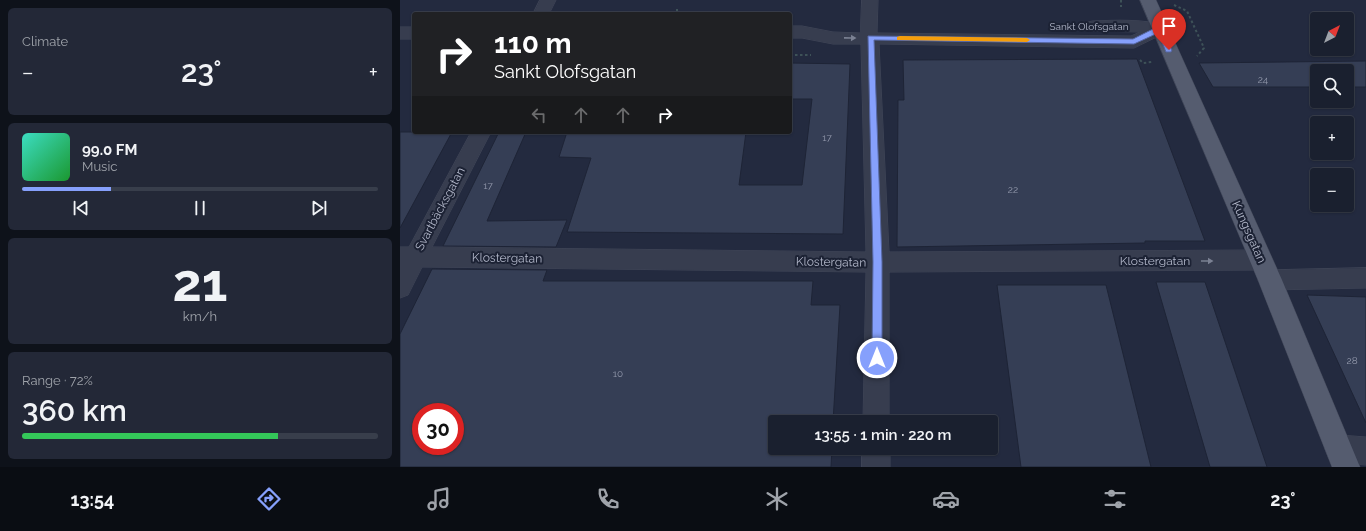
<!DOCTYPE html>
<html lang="en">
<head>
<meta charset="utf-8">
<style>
  body { margin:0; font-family:Raleway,sans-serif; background:#232837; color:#f1f3f6; height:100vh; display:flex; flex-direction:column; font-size:15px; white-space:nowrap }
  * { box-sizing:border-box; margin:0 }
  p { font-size:13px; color:#9fa3aa }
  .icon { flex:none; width:22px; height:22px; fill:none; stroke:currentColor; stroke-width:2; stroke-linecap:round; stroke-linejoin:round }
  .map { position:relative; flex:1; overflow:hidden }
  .side { display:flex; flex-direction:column; gap:8px; padding:8px; background:#0e121a; width:400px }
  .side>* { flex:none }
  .banner { position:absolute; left:12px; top:12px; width:380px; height:122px; border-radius:4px; box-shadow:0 1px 3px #0004,0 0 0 1px #383e4b; background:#202124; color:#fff; overflow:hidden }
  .needle { width:26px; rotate:42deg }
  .fabs { position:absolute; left:910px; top:12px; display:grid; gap:8px }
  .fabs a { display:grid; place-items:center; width:44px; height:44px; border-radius:4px; background:#1a202f; box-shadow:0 1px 3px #0004,0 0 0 1px #383e4b; font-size:20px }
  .speed { position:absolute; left:12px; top:403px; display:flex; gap:8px; font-size:20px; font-weight:700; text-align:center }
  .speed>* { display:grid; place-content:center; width:52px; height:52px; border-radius:50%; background:#1a202f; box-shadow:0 1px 3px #0004,0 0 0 1px #383e4b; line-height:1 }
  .speed .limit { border:6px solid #d22; background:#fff; color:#111 }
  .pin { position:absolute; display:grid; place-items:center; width:34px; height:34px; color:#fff; margin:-41px -17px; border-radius:50% 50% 50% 0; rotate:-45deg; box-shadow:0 0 4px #0007 }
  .pin .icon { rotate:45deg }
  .me { position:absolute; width:44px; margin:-22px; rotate:0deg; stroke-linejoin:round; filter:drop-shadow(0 0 3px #0008) }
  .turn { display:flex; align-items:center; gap:14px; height:84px; padding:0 16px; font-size:18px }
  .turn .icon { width:52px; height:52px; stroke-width:2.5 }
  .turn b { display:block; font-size:28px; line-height:34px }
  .lanes { display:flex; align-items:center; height:38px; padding:0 16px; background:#0003; justify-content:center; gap:20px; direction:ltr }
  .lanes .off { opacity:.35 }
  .big { font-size:30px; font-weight:600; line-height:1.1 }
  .side .card { flex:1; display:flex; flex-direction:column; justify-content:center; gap:6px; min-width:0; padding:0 14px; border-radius:6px; background:#232837 }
  .side .dial { align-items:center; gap:0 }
  .dial b { font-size:52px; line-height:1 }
  .song { display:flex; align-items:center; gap:12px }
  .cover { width:48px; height:48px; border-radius:6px; background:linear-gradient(135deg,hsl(170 70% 55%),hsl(130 70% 35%)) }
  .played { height:4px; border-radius:2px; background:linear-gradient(90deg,#86a0fc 25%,#383e4b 25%) }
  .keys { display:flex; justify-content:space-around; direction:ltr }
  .heat { display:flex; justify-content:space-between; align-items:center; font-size:22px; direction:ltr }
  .charge { height:6px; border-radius:3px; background:linear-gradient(90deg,#34c759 72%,#383e4b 0) }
  .trip { position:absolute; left:368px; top:415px; width:230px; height:40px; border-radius:4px; background:#1a202f; box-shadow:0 1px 3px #0004,0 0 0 1px #383e4b; font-weight:600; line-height:40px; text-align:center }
  .dock { display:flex; height:64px; justify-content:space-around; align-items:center; background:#0a0d13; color:#9fa3aa }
  .dock .icon { width:28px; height:28px }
  .dock .current { color:#86a0fc }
  .dock b { font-size:18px; color:#f1f3f6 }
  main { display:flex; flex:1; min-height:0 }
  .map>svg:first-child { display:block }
</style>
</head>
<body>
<main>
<section class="side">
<div class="card"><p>Climate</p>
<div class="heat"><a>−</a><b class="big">23°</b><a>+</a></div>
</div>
<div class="card">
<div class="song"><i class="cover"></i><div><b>99.0 FM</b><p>Music</p></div></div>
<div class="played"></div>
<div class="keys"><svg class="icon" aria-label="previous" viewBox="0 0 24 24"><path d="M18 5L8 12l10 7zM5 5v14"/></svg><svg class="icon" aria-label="pause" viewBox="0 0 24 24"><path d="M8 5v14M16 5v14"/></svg><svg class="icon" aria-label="next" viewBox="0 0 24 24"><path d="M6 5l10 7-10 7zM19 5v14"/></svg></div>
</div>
<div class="card dial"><b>21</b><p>km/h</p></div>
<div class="card"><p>Range · 72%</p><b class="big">360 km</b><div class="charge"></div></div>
</section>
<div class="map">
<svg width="966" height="467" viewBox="0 0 966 467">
  <rect width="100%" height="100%" fill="#232a3f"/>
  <path fill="#353e55" stroke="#1e2436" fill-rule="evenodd" d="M737 59 805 241H745V243L497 247 498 100H504L503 60Z
    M966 61V87H947V71H917V87H813L799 63Z
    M390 63 450 64 443 234 167 232 191 158 159 157 167 132H346L339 185H402L412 99H390Z
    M0 132H52L0 228Z
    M99 132H126L87 221 167 220 156 247 43 246Z
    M32 269 147 270 143 281H413L411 305H440L433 422H375V448H432L431 467H0V334ZM21 412H55V446H21Z
    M756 282H805L867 467H810Z
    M597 285H706L751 467H621Z
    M907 295 966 297V423Z"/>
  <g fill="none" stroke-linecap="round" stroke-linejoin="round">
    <g stroke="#404658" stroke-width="1">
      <path id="minor" d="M140 0H156L149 14H133Z
        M462 0H478L477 33 731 36 740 32 693 31 687 30 685 26 687 22 693 21C717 20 741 19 765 25L767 29 765 33 734 48 479 44 489 252 861 250 869 253 872 260 869 267 861 270 489 272V422H463L466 272 22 267 8 295 0 298V247H9L71 132H91L32 247 466 252 461 44H433L402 38H390V26H402L433 32 460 33Z
        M0 27H14V39H0Z
        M966 268V288L870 290 862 287 858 280 862 273 870 270Z
        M939 435 966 437V465L939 463 929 459 925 449 929 439Z
        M462 448H490V467H462Z"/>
    </g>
    <g stroke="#404658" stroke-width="1">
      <path id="major" d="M740 0H756L882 280 960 467H932L858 280Z"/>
    </g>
    <path stroke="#3e5258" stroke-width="2" stroke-dasharray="2.5 2.5" stroke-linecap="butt" d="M721 0V7
      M774 5 787 11 804 48 797 56
      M277 9V13
      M390 55H411
      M740 60 743 63 752 62"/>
    <use href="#minor" fill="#373d4f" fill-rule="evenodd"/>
    <use href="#major" fill="#555c6f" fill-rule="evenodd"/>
  </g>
  <defs><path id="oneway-solid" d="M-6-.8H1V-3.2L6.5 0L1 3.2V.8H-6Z"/></defs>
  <g fill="#7b8193">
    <use href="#oneway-solid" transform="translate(450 38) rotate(1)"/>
    <use href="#oneway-solid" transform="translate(807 261)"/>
  </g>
  <path fill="#86a0fc" stroke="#5768a4" d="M757 27H762L763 29 772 50 771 52H766L758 33 734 44 474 40 482 262V358L481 362 477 363 473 362 472 358 473 262 468 36 733 39Z"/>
  <path fill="#f59e0b" d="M500 36 627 38 630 40 627 42 497 40V37Z"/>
  <g text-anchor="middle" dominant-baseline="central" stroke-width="4" stroke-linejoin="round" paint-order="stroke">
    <g font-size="10" fill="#b3b8ca" stroke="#1c2234">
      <text x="689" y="26">Sankt Olofsgatan</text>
    </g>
    <g font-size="10" fill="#9298ab">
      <text x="863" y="79">24</text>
      <text x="427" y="137">17</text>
      <text x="88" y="185">17</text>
      <text x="613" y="189">22</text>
      <text x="952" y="360">28</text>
      <text x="218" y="373">10</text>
    </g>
    <g font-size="12" fill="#b3b8ca" stroke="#1c2234">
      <text transform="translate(40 209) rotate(-62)">Svartbäcksgatan</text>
      <text transform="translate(849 232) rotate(66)">Kungsgatan</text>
      <text transform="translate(107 258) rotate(1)">Klostergatan</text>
      <text x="755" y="261">Klostergatan</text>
      <text transform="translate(431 262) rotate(1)">Klostergatan</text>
    </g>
  </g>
</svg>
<div class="fabs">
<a><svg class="needle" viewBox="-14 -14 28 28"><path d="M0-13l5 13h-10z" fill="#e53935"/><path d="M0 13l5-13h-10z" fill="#9fa3aa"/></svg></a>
<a><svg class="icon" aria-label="search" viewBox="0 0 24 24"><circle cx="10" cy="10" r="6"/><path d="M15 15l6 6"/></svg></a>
<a>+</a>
<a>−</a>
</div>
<div class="speed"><div class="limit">30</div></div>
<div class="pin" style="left:769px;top:50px;background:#d93025"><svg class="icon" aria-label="arrive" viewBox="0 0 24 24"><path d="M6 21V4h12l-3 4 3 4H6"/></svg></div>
<svg class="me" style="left:477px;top:358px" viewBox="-20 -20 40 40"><circle r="17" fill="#86a0fc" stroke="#fff" stroke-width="3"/><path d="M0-11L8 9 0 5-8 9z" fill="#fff"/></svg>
<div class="trip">13:55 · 1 min · 220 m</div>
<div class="banner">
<div class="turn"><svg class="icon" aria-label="right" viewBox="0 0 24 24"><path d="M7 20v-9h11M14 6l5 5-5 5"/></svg><div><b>110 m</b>Sankt Olofsgatan</div></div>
<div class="lanes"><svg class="icon off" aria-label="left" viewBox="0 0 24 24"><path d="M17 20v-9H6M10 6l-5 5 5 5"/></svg><svg class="icon off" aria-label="ahead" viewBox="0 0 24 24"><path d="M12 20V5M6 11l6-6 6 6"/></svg><svg class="icon off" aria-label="ahead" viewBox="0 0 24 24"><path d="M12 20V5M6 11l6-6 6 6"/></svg><svg class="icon" aria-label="right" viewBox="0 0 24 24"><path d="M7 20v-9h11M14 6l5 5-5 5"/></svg></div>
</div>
</div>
</main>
<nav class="dock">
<b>13:54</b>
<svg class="icon current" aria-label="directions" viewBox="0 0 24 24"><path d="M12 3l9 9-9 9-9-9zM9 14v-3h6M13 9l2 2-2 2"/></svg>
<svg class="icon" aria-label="music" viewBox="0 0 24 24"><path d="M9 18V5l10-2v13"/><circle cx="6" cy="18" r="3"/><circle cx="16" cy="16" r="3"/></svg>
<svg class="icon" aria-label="phone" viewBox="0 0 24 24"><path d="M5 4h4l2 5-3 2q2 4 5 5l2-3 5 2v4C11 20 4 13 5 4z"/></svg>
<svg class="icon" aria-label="climate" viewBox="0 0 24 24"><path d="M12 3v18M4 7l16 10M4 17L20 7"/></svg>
<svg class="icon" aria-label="car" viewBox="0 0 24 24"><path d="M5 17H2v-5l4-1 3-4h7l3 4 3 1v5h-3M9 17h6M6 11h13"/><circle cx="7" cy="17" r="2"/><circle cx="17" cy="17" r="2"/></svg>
<svg class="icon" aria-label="filters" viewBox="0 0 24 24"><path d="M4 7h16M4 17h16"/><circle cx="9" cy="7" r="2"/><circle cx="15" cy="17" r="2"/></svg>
<b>23°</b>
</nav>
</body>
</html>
